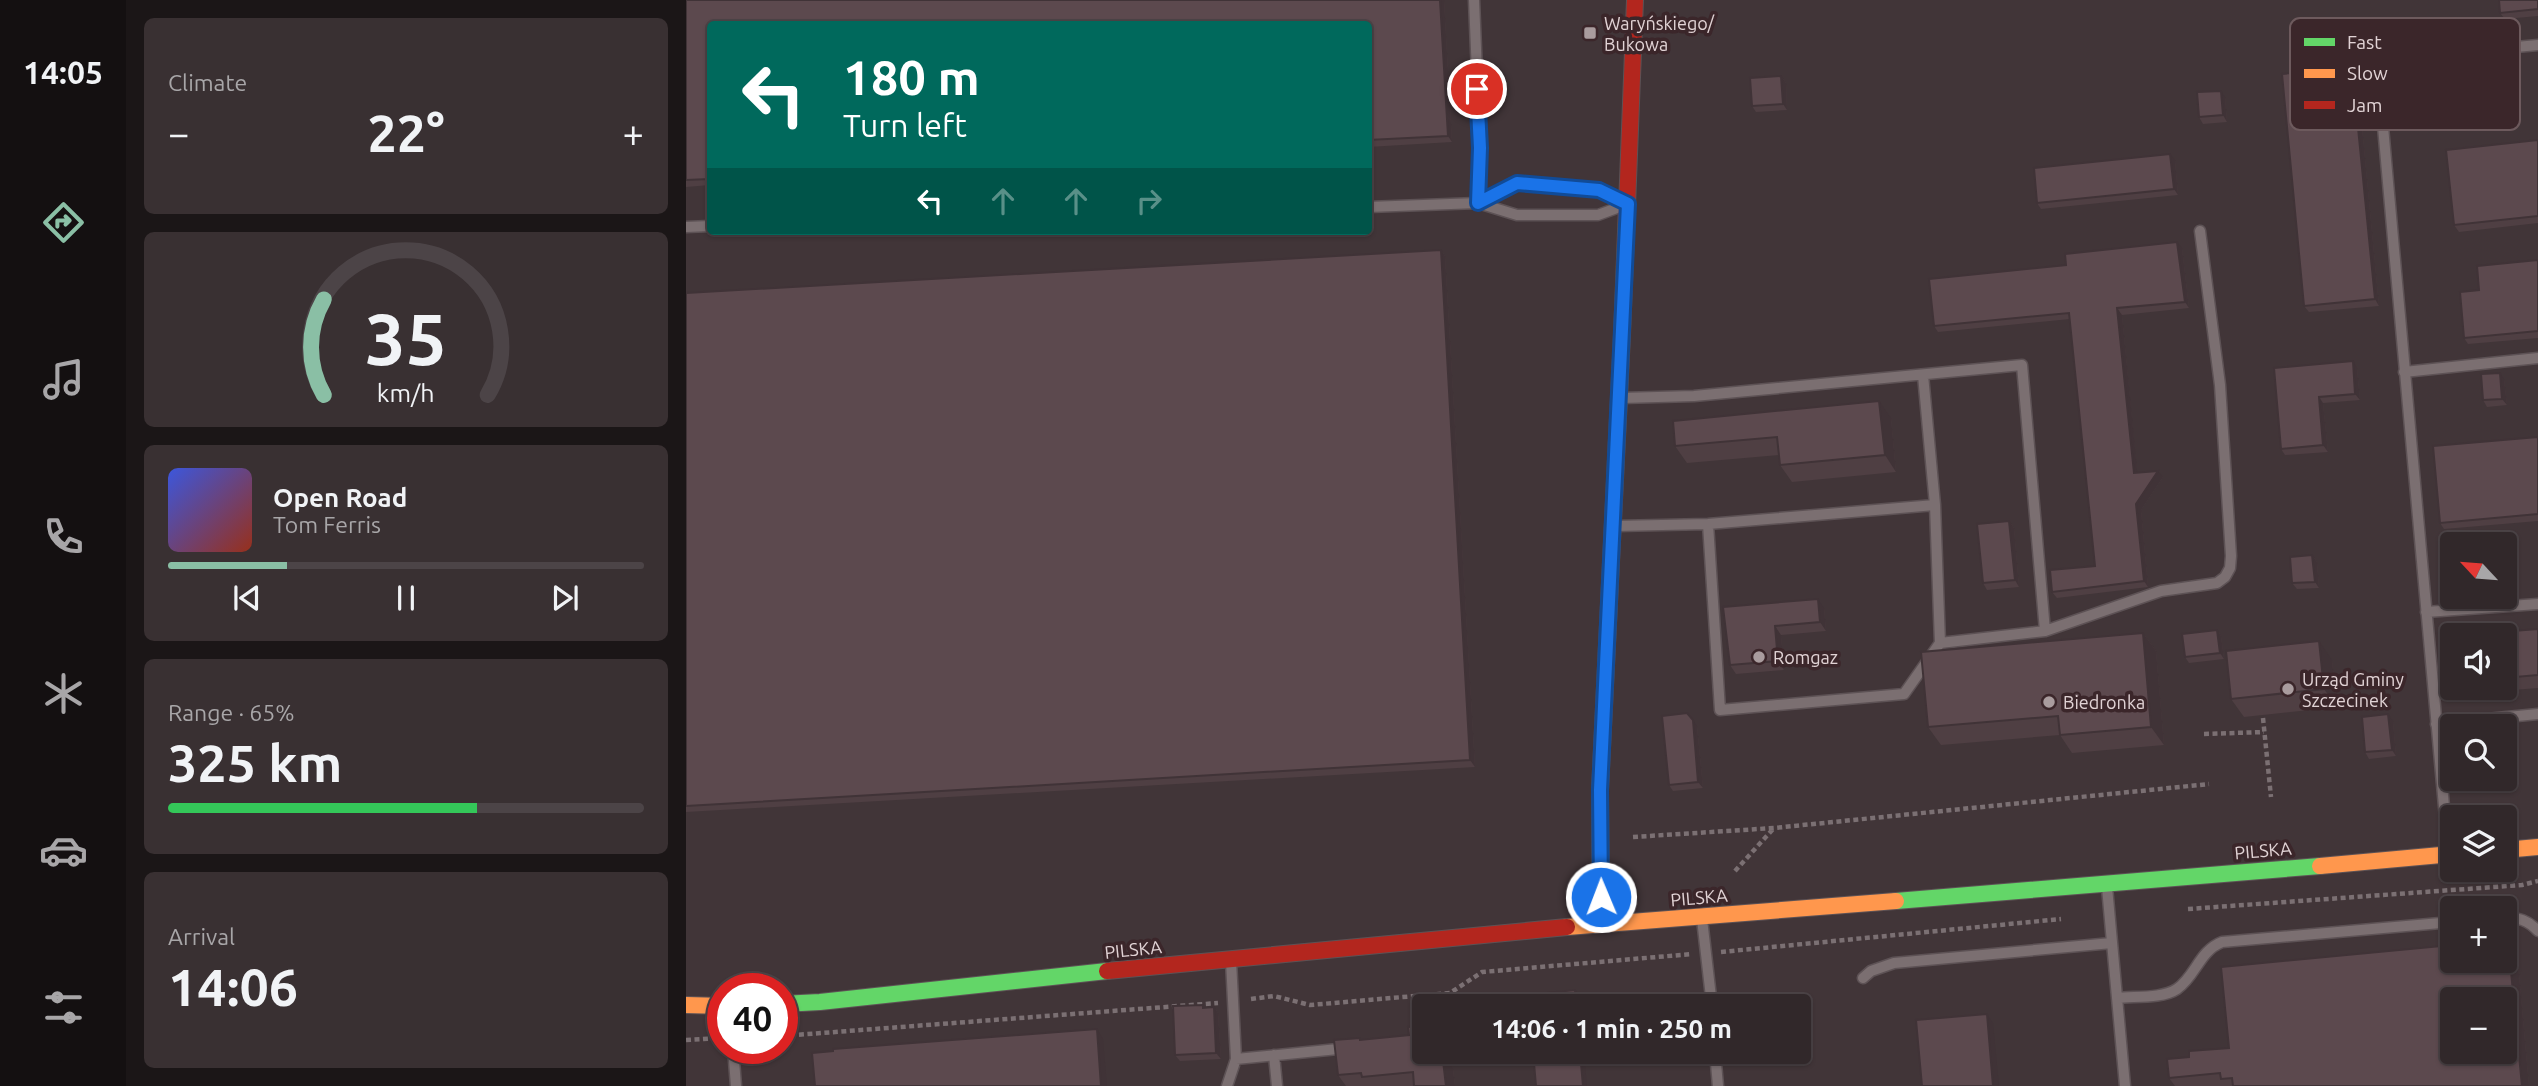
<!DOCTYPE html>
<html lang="en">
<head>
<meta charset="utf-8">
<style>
  body { margin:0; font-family:Ubuntu,sans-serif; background:#393032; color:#f1f3f6; height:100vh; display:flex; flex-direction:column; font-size:26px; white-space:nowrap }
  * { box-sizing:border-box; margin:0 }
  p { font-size:23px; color:#a8a6a8 }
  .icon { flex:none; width:38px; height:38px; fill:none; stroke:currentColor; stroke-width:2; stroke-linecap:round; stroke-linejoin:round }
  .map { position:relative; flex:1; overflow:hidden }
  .drawer { display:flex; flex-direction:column; gap:18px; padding:18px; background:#1b1617; width:560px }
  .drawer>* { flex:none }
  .guide { position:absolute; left:21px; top:21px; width:665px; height:214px; border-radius:7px; box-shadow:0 2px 5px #0004,0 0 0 2px #4c4447; background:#00695c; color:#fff; overflow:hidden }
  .needle { width:46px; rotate:296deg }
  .controls { position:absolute; left:1754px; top:532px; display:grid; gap:14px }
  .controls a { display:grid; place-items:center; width:77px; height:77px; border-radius:7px; background:#31282a; box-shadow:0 2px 5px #0004,0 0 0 2px #4c4447; font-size:35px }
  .speed { position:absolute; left:21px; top:973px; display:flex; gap:14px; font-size:35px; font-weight:700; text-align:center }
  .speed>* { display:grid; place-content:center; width:91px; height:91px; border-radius:50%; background:#31282a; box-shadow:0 2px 5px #0004,0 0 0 2px #4c4447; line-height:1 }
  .speed .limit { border:10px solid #d22; background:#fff; color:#111 }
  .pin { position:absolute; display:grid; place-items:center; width:60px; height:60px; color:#fff; margin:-30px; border:4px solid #fff; border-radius:50%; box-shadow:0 2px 7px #0007 }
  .me { position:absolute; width:77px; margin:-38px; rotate:359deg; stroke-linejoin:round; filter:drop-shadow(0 0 5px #0008) }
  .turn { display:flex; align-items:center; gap:24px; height:147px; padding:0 21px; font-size:32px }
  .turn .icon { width:91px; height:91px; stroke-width:2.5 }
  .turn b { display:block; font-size:49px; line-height:60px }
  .lanes { display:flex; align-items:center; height:66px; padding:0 21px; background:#0003; justify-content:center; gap:35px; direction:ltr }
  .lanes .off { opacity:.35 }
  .big { font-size:52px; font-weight:700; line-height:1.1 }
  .drawer .card { flex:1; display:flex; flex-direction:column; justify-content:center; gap:10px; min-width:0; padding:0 24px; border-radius:10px; background:#393032 }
  .drawer .dial { align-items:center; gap:0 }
  .dial svg { height:182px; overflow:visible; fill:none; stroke:#4c4447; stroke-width:7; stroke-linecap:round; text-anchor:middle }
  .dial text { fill:#f1f3f6; stroke:none }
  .song { display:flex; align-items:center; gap:21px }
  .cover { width:84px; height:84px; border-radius:10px; background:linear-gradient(135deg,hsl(230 70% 55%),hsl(10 70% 35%)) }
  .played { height:7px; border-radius:4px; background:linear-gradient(90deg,#8abfa5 25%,#4c4447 25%) }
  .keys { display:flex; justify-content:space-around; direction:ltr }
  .heat { display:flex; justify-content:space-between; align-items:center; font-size:38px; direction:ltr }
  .charge { height:10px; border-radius:5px; background:linear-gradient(90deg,#34c759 65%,#4c4447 0) }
  .trip { position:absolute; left:726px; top:994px; width:399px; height:70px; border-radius:7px; background:#31282a; box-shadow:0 2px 5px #0004,0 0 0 2px #4c4447; font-weight:700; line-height:70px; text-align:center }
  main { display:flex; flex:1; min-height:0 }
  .menu { display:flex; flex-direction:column; width:126px; justify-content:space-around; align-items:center; background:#141011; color:#a8a6a8 }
  .menu .icon { width:49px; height:49px }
  .menu .on { color:#8abfa5 }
  .menu b { font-size:32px; color:#f1f3f6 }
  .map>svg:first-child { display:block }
</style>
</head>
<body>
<main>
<nav class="menu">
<b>14:05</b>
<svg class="icon on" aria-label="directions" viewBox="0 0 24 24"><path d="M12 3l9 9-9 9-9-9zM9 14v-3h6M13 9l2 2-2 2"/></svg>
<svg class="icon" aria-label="music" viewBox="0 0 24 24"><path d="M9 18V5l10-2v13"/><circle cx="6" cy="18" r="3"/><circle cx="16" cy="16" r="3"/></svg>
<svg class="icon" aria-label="phone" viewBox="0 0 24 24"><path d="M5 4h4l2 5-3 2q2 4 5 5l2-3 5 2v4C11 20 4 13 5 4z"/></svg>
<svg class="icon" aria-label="climate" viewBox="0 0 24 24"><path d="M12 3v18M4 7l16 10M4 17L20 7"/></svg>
<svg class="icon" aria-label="car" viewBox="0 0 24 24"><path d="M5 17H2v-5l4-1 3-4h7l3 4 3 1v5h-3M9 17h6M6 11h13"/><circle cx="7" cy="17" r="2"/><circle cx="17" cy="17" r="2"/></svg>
<svg class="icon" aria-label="filters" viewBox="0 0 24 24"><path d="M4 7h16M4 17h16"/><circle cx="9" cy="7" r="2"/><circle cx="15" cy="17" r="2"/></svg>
</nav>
<section class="drawer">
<div class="card"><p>Climate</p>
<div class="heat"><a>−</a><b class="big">22°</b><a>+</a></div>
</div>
<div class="card dial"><svg viewBox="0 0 100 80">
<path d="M14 69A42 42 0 1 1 86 69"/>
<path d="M14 69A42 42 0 0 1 14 27" stroke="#8abfa5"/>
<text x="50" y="56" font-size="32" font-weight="700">35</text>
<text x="50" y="72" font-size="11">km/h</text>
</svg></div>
<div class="card">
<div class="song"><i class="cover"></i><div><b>Open Road</b><p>Tom Ferris</p></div></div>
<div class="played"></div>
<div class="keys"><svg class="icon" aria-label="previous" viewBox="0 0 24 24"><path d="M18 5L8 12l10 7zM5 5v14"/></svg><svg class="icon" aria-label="pause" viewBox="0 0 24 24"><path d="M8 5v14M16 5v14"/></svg><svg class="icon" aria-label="next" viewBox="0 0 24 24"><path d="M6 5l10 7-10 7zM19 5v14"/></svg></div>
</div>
<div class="card"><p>Range · 65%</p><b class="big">325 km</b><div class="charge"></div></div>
<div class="card"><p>Arrival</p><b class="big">14:06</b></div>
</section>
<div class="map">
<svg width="1852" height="1086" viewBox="0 0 1852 1086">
  <rect width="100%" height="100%" fill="#413538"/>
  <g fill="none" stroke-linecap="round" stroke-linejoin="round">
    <g stroke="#5d5255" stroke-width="13">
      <path id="lane" d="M792 203 831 183 913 190 939 203
        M792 203 831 215H912L939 205
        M682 207 792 203 794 148 788 0
        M0 227 24 226
        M1718 372 1852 358
        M1237 375 1249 505 1254 643
        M935 398 1008 396 1336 365 1359 631
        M1022 524 1034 710 1218 694 1254 643 1359 631 1475 591 1531 583 1539 577 1544 568 1545 556 1534 385 1514 231
        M930 526 1022 524 1249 505
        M1740 612 1852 604
        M1750 724 1852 714
        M1762 851 1692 71 1694 63 1701 59 1852 45
        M1421 887 1439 1086
        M1818 917C1833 918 1842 920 1852 931
        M1016 919 1026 1006
        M1177 978 1185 971 1208 963 1426 943
        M1431 998C1448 996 1476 999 1491 989 1510 976 1513 951 1536 942L1766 922
        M47 1048 50 1086
        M1029 1052 1032 1086
        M588 1055 591 1086
        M550 1059 662 1048
        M541 1086 550 1059 545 961"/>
    </g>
    <g stroke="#5d5255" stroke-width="18">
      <path id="fast" d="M1210 901 1634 866
        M915 924 914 790 936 335
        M96 1004 134 1002 421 971"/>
    </g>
    <g stroke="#5d5255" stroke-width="18">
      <path id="slow" d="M1818 850 1852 847
        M1634 866 1766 854
        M881 927 1210 901
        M0 1005 37 1006"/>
    </g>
    <g stroke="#5d5255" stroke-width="18">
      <path id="jam" d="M936 335 949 0
        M421 971 881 927"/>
    </g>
    <path stroke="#7b7073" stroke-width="4.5" stroke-dasharray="5 3.5" stroke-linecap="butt" d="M1577 718 1585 797
      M1518 734 1578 732
      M947 837 1088 828 1523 784
      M1049 871 1088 828
      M1502 909 1836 885 1852 881
      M1035 952 1375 919
      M565 999 588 996 624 1005 764 993 796 972 1006 954
      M96 1036 532 1003
      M0 1040 34 1038"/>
    <use href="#lane" stroke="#7b6f71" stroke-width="10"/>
    <use href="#fast" stroke="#63d668" stroke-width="16"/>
    <use href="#slow" stroke="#ff974d" stroke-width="16"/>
    <use href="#jam" stroke="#b3261e" stroke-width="16"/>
  </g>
  <path fill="#4f3f43" d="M0 0H758L766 142 682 147V24H24V185L0 187Z
    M1852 0V16L1819 19 1814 13Z
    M1671 74 1693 306 1623 312 1618 306Z
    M1095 76 1100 83 1101 110 1070 112 1066 106Z
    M1539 97 1541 122 1517 124 1513 117Z
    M1852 140V223L1773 232 1768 225Z
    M1489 160 1492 195 1355 209 1351 203Z
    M1496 248 1503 308 1436 315 1451 473 1477 477 1455 510 1462 587 1371 598 1366 592 1409 566 1384 319 1252 332 1248 326 1380 265Z
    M755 250 759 256 789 767 0 812V293Z
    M1852 260V338L1782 344 1778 338 1793 290Z
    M1588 368H1671L1674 400 1637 403 1642 452 1599 455 1595 449Z
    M1818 379 1821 405 1801 407 1797 400Z
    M1205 418 1210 472 1106 482 1094 465 1093 455 1001 463 989 446Z
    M1852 437V521L1758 529 1754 523Z
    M1323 521 1328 528 1333 587 1301 590 1297 583Z
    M1626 555 1631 562 1633 588 1611 589 1606 583Z
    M1037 607 1138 608 1140 631 1095 635 1098 670 1050 674 1044 665Z
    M1852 629V688L1789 693 1785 688H1818V635Z
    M1531 630 1535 636 1538 659 1503 663 1499 657Z
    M1457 633 1470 651 1478 745 1386 753 1374 735 1255 745 1242 727Z
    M1646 660 1651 707 1558 717 1545 699Z
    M1707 721 1710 756 1683 759 1679 752Z
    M1011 726 1017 788 987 791 983 785Z
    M1831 952 1843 1086H1489L1483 1078 1503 1057 1543 1048Z
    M519 1007H528L532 1013 535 1059 494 1061 489 1055Z
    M674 1038 676 1040 765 1052 769 1086H660L652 1075Z"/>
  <path fill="#403337" d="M754 0H758L766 142 762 136Z
    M1666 67 1671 74 1693 306 1689 299Z
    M1095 76 1100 83 1101 110 1097 104Z
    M1535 91 1539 97 1541 122 1537 115Z
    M1484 154 1489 160 1492 195 1488 189Z
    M1491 242 1496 248 1503 308 1499 302Z
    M755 250 759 256 789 767 784 760Z
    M1431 308 1436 315 1452 480 1448 473Z
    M1667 361 1671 368 1674 400 1669 394Z
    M1814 373 1818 379 1821 405 1816 399Z
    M1633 397 1637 403 1642 452 1637 445Z
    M1193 401 1205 418 1210 472 1199 455Z
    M1472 471 1477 477 1455 510 1462 587 1458 581 1450 504Z
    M1323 521 1328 528 1333 587 1329 580Z
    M1626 555 1631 562 1633 588 1629 582Z
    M1132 599 1138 608 1140 631 1134 622Z
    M1089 626 1095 635 1098 670 1092 661Z
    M1531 630 1535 636 1538 659 1534 653Z
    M1457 633 1470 651 1478 745 1465 727Z
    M1633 641 1646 660 1651 707 1638 689Z
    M1702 714 1707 721 1710 756 1706 750Z
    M1007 720 1011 726 1017 788 1012 782Z
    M1822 940 1831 952 1843 1086H1836Z
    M889 990 893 997 894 1006H890Z
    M528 1007 532 1013 535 1059 530 1053Z
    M1301 1014 1307 1023 1313 1086H1307Z
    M411 1029 417 1039 421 1086H415Z
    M756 1052H765L769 1086H760Z
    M894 1052H898L901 1086H897Z"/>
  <path fill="#5c494e" stroke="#403337" stroke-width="2" fill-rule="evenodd" d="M0 0H754L762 136 682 140V24H24V179L0 180Z
    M1813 0H1852V9L1814 13Z
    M1666 67 1689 299 1618 306 1596 74Z
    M1095 76 1097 104 1066 106 1064 78Z
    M1535 91 1537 115 1513 117 1511 92Z
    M1852 140V216L1768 225 1760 150Z
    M1484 154 1488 189 1351 203 1348 168Z
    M1491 242 1499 302 1431 308 1448 473 1472 471 1450 504 1458 581 1366 592 1364 570 1409 566 1383 313 1248 326 1243 279 1380 265 1379 254Z
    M755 250 784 760 0 806V293Z
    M1852 260V331L1778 338 1774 292 1793 290 1791 266Z
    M1667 361 1669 394 1633 397 1637 445 1595 449 1588 368Z
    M1814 373 1816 399 1797 400 1795 374Z
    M1193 401 1199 455 1094 465 1091 437 989 446 987 421Z
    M1852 437V514L1754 523 1747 446Z
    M1323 521 1329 580 1297 583 1291 524Z
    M1626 555 1629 582 1606 583 1604 557Z
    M1132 599 1134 622 1089 626 1092 661 1044 665 1037 607Z
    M1852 629V675L1818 678V635H1776Z
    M1531 630 1534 653 1499 657 1496 634Z
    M1457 633 1465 727 1374 735 1372 716 1242 727 1235 652Z
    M1633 641 1638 689 1545 699 1540 651Z
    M1001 713 1007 720 1012 782 983 785 976 716Z
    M1702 714 1706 750 1679 752 1676 717Z
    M1818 940H1822L1836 1086H1547L1546 1078 1535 1079 1534 1073 1483 1078 1481 1059 1503 1057V1051L1543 1048 1535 967 1766 945V961H1818ZM1766 999H1818V1052H1766Z
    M889 990 890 1006H843L842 995Z
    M517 1005V1008L528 1007 530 1053 489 1055 487 1006Z
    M1301 1014 1307 1086H1236L1230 1020Z
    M738 1026V1052H756L760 1086H728L727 1072 676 1077 675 1073 652 1075 648 1040 674 1038V1040L723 1035 722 1027Z
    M411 1029 415 1086H129L126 1053 147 1051V1049Z
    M847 1052H894L897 1086H850Z"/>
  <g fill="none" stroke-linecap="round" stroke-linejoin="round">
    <g stroke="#114b97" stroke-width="18">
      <path id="route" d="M791 89 794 148 792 203 831 183 913 190 942 204 914 790 915 897"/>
    </g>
    <use href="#route" stroke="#1a73e8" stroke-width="12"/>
  </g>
  <g fill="#a99c9e" stroke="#3b262a" stroke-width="2.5">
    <rect x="897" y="26" width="14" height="14" rx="3.5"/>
    <circle cx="1073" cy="657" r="7"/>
    <circle cx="1602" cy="689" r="7"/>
    <circle cx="1363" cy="702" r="7"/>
  </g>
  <g text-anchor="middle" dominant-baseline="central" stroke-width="7" stroke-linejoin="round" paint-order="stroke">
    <g font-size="18" fill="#e1d3d5" stroke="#3b262a" text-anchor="start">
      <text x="918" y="23">Waryńskiego/<tspan x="918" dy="21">Bukowa</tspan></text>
      <text x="1087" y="657">Romgaz</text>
      <text x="1616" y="679">Urząd Gminy<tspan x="1616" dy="21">Szczecinek</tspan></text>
      <text x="1377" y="702">Biedronka</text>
    </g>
    <g font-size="18" fill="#e1d3d5" stroke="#3b262a">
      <text transform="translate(1577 850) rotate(-5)">PILSKA</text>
      <text transform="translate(1013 897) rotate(-5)">PILSKA</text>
      <text transform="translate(447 949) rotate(-6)">PILSKA</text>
    </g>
  </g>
  <rect x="1604" y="18" width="230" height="112" rx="10" fill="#3b262a" stroke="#6d5a5d" stroke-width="2"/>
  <rect x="1618" y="38" width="31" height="8" fill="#63d668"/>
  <rect x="1618" y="69" width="31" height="9" fill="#ff974d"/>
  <rect x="1618" y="101" width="31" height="8" fill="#b3261e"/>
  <g font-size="19" fill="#e1d3d5">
    <text x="1661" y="49">Fast</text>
    <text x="1661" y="80">Slow</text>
    <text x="1661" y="112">Jam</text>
  </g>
</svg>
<div class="controls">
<a><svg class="needle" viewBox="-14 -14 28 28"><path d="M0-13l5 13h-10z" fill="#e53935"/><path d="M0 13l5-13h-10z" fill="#a8a6a8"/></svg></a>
<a><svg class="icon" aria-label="sound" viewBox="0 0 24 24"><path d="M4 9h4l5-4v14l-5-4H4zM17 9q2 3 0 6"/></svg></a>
<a><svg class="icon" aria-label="search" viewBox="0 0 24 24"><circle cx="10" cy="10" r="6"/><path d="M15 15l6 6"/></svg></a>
<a><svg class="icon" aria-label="layers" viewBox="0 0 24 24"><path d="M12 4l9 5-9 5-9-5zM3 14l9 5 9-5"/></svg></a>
<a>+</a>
<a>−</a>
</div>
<div class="speed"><div class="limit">40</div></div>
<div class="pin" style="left:791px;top:89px;background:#d93025"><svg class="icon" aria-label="arrive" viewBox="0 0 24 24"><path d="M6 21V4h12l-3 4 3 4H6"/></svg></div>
<svg class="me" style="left:915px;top:897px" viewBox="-20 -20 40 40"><circle r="17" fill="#1a73e8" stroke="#fff" stroke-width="3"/><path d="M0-11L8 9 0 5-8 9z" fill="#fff"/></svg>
<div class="trip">14:06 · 1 min · 250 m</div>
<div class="guide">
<div class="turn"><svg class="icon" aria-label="left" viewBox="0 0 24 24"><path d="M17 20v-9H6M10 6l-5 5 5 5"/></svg><div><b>180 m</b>Turn left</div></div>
<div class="lanes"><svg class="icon" aria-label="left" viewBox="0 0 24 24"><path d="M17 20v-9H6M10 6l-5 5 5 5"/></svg><svg class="icon off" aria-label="ahead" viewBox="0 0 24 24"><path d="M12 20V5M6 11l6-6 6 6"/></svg><svg class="icon off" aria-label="ahead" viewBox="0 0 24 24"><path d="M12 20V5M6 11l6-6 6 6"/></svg><svg class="icon off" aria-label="right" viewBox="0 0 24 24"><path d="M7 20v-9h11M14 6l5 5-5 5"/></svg></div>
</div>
</div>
</main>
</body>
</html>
